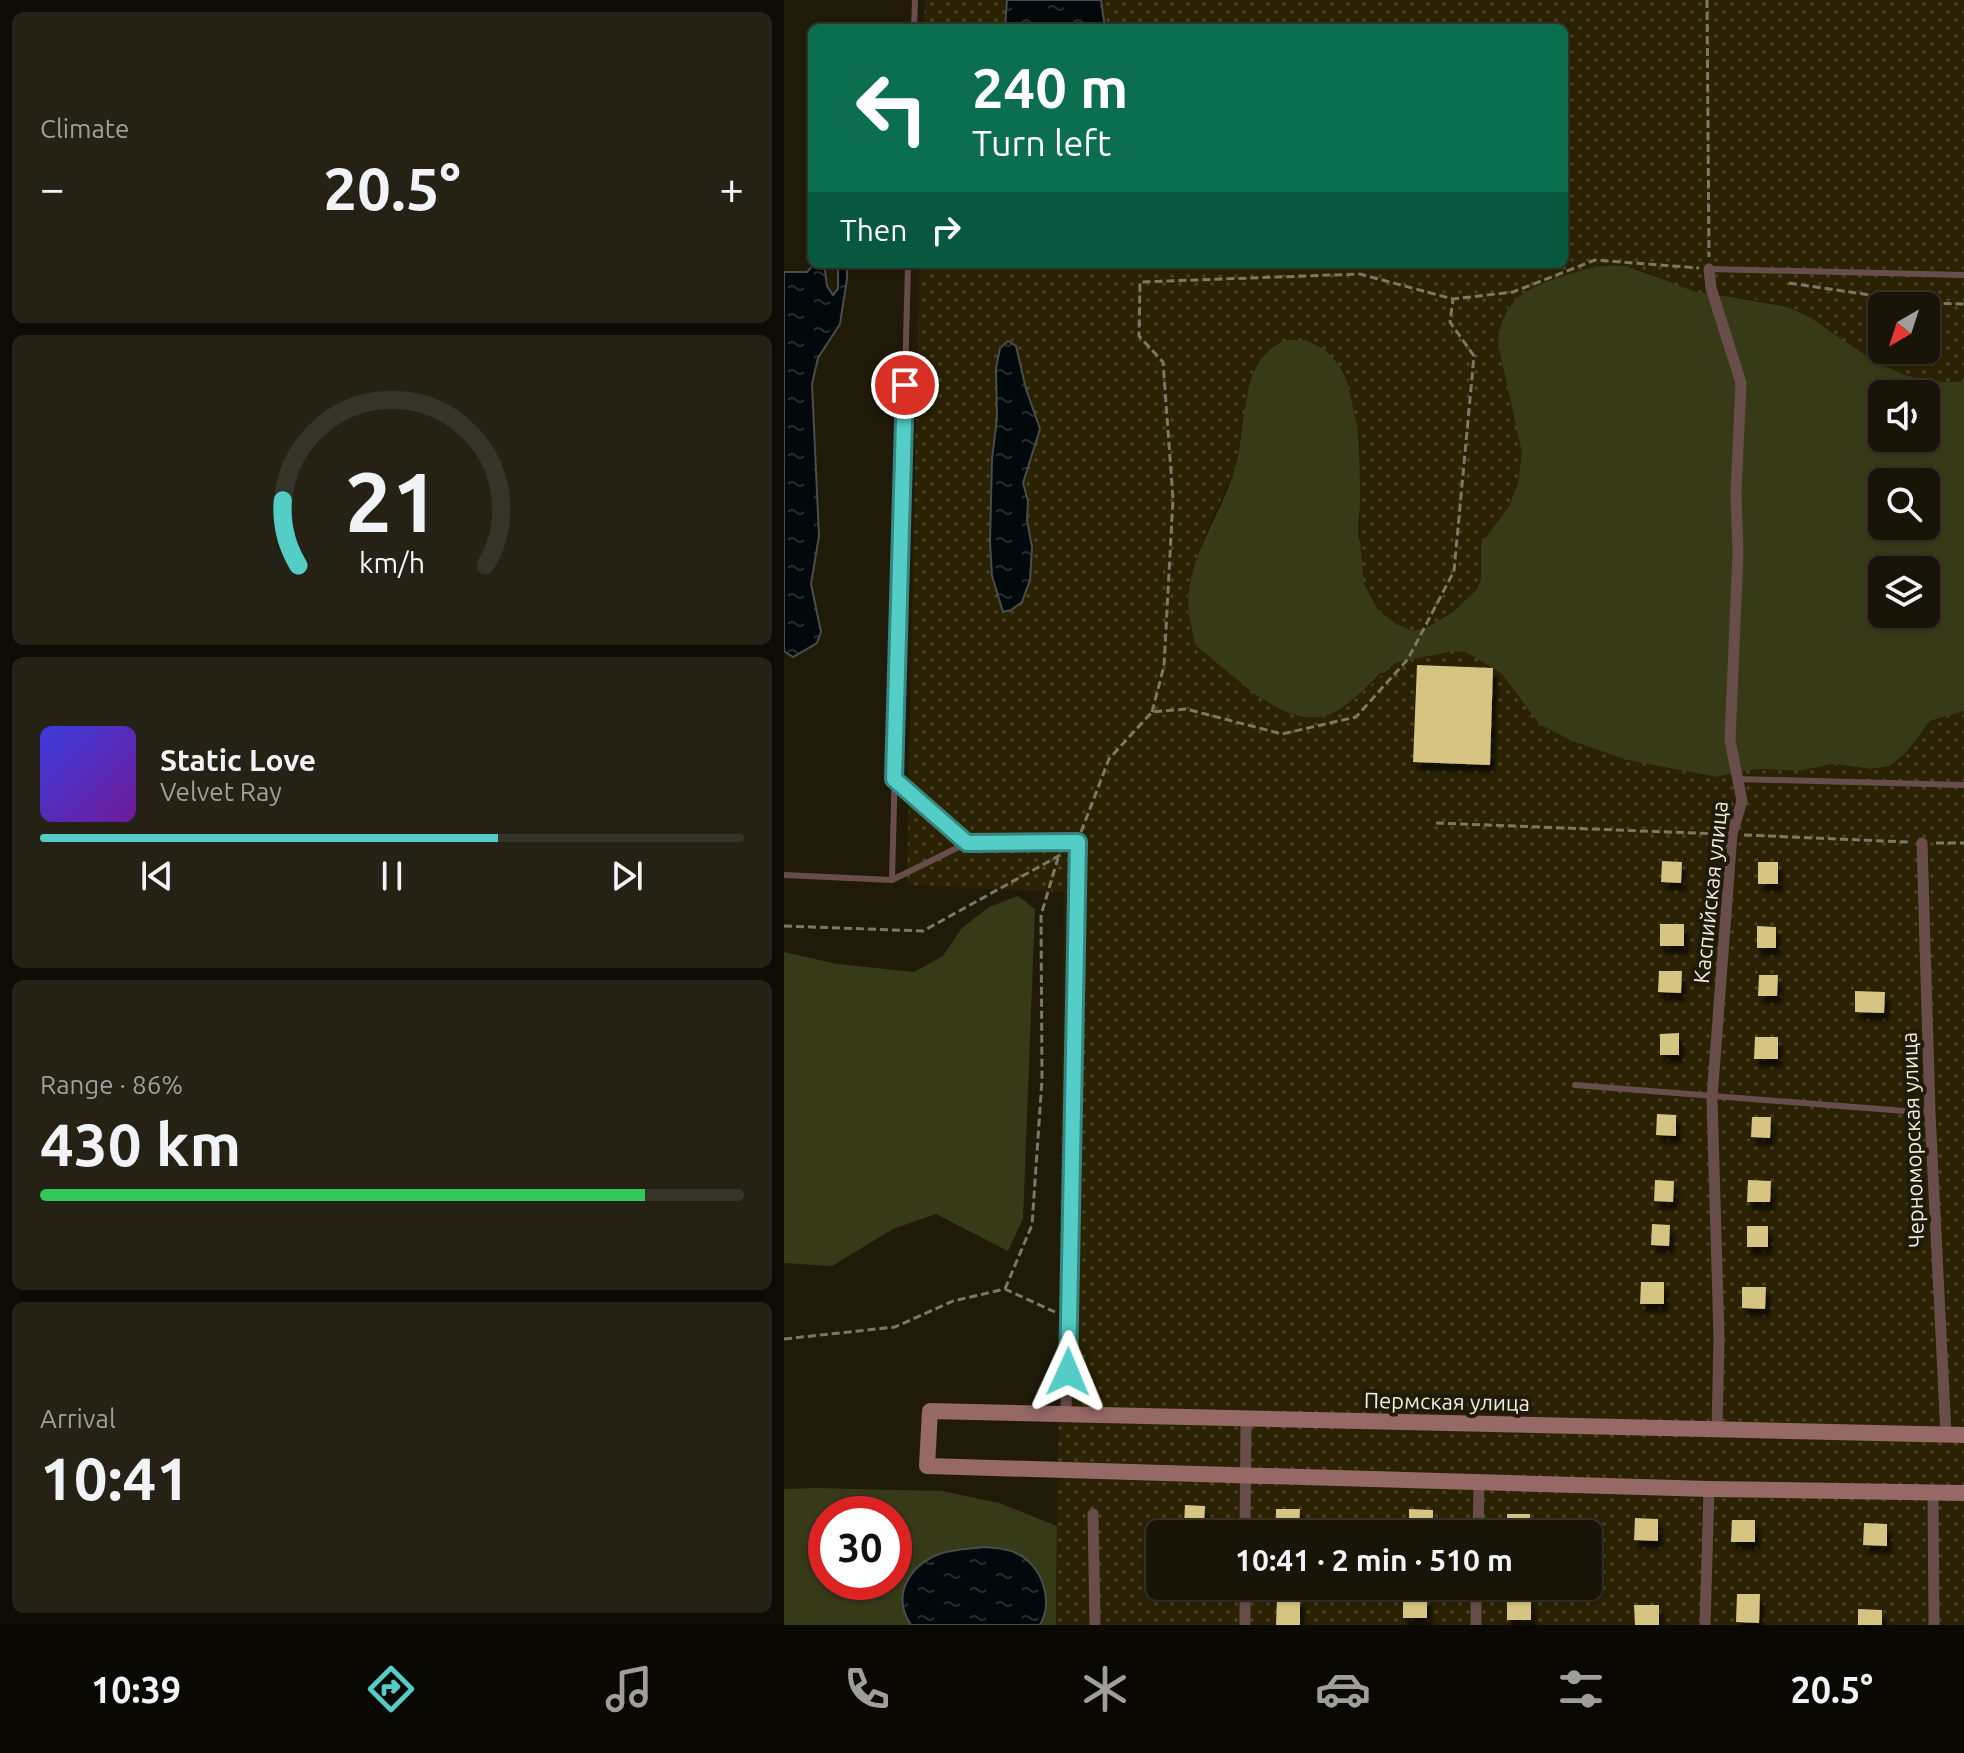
<!DOCTYPE html>
<html lang="en">
<head>
<meta charset="utf-8">
<style>
  body { margin:0; font-family:Ubuntu,sans-serif; background:#252115; color:#f1f3f6; height:100vh; display:flex; flex-direction:column; font-size:30px; white-space:nowrap }
  * { box-sizing:border-box; margin:0 }
  p { font-size:26px; color:#9f9e9b }
  .icon { flex:none; width:44px; height:44px; fill:none; stroke:currentColor; stroke-width:2; stroke-linecap:round; stroke-linejoin:round }
  .map { position:relative; flex:1; overflow:hidden }
  .panel { display:flex; flex-direction:column; gap:12px; padding:12px; background:#0d0b04; width:784px }
  .panel>* { flex:none }
  .banner { position:absolute; left:24px; top:24px; width:760px; height:244px; border-radius:12px; box-shadow:0 2px 6px #0004,0 0 0 2px #363328; background:#0b6e4f; color:#fff; overflow:hidden }
  .needle { width:52px; rotate:219deg }
  .fabs { position:absolute; left:1084px; top:292px; display:grid; gap:16px }
  .fabs a { display:grid; place-items:center; width:72px; height:72px; border-radius:12px; background:#181407; box-shadow:0 2px 6px #0004,0 0 0 2px #363328; font-size:40px }
  .speed { position:absolute; left:24px; top:1496px; display:flex; gap:16px; font-size:40px; font-weight:700; text-align:center }
  .speed>* { display:grid; place-content:center; width:104px; height:104px; border-radius:50%; background:#181407; box-shadow:0 2px 6px #0004,0 0 0 2px #363328; line-height:1 }
  .speed .limit { border:12px solid #d22; background:#fff; color:#111 }
  .pin { position:absolute; display:grid; place-items:center; width:68px; height:68px; color:#fff; margin:-34px; border:4px solid #fff; border-radius:50%; box-shadow:0 2px 8px #0007 }
  .me { position:absolute; width:88px; margin:-44px; rotate:1deg; stroke-linejoin:round; filter:drop-shadow(0 0 6px #0008) }
  .turn { display:flex; align-items:center; gap:28px; height:168px; padding:0 32px; font-size:36px }
  .turn .icon { width:104px; height:104px; stroke-width:2.5 }
  .turn b { display:block; font-size:56px; line-height:68px }
  .then { display:flex; align-items:center; height:76px; padding:0 32px; background:#0003; gap:16px; font-size:30px }
  .big { font-size:60px; font-weight:700; line-height:1.1 }
  .panel .card { flex:1; display:flex; flex-direction:column; justify-content:center; gap:12px; min-width:0; padding:0 28px; border-radius:12px; background:#252115 }
  .panel .dial { align-items:center; gap:0 }
  .dial svg { height:208px; overflow:visible; fill:none; stroke:#363328; stroke-width:7; stroke-linecap:round; text-anchor:middle }
  .dial text { fill:#f1f3f6; stroke:none }
  .song { display:flex; align-items:center; gap:24px }
  .cover { width:96px; height:96px; border-radius:12px; background:linear-gradient(135deg,hsl(240 70% 55%),hsl(280 70% 35%)) }
  .played { height:8px; border-radius:4px; background:linear-gradient(90deg,#54cdc7 65%,#363328 65%) }
  .keys { display:flex; justify-content:space-around; direction:ltr }
  .heat { display:flex; justify-content:space-between; align-items:center; font-size:44px; direction:ltr }
  .charge { height:12px; border-radius:6px; background:linear-gradient(90deg,#34c759 86%,#363328 0) }
  .trip { position:absolute; left:362px; top:1520px; width:456px; height:80px; border-radius:12px; background:#181407; box-shadow:0 2px 6px #0004,0 0 0 2px #363328; font-weight:700; line-height:80px; text-align:center }
  .tab-bar { display:flex; height:128px; justify-content:space-around; align-items:center; background:#0a0803; color:#9f9e9b }
  .tab-bar .icon { width:56px; height:56px }
  .tab-bar .selected { color:#54cdc7 }
  .tab-bar b { font-size:36px; color:#f1f3f6 }
  main { display:flex; flex:1; min-height:0 }
  .map>svg:first-child { display:block }
</style>
</head>
<body>
<main>
<section class="panel">
<div class="card"><p>Climate</p>
<div class="heat"><a>−</a><b class="big">20.5°</b><a>+</a></div>
</div>
<div class="card dial"><svg viewBox="0 0 100 80">
<path d="M14 69A42 42 0 1 1 86 69"/>
<path d="M14 69A42 42 0 0 1 8 44" stroke="#54cdc7"/>
<text x="50" y="56" font-size="32" font-weight="700">21</text>
<text x="50" y="72" font-size="11">km/h</text>
</svg></div>
<div class="card">
<div class="song"><i class="cover"></i><div><b>Static Love</b><p>Velvet Ray</p></div></div>
<div class="played"></div>
<div class="keys"><svg class="icon" aria-label="previous" viewBox="0 0 24 24"><path d="M18 5L8 12l10 7zM5 5v14"/></svg><svg class="icon" aria-label="pause" viewBox="0 0 24 24"><path d="M8 5v14M16 5v14"/></svg><svg class="icon" aria-label="next" viewBox="0 0 24 24"><path d="M6 5l10 7-10 7zM19 5v14"/></svg></div>
</div>
<div class="card"><p>Range · 86%</p><b class="big">430 km</b><div class="charge"></div></div>
<div class="card"><p>Arrival</p><b class="big">10:41</b></div>
</section>
<div class="map">
<svg width="1180" height="1625" viewBox="0 0 1180 1625">
  <defs>
    <pattern id="sand-dots" width="8" height="8" patternUnits="userSpaceOnUse" patternTransform="scale(2)"><rect width="8" height="8" fill="#2a2202"/><path d="M2 2h.1M6 6h.1" fill="none" stroke="#494226" stroke-width="1.8" stroke-linecap="round"/></pattern>
    <pattern id="water-ripples" width="26" height="14" patternUnits="userSpaceOnUse" patternTransform="scale(2)"><rect width="26" height="14" fill="#02090c"/><path d="M2 4q2-2 4 0t4 0M15 11q2-2 4 0t4 0" fill="none" stroke="#272d2f"/></pattern>
    <filter id="shadow"><feDropShadow dx="4.5" dy="8" stdDeviation="2" flood-color="#0009"/></filter>
  </defs>
  <rect width="100%" height="100%" fill="#201b09"/>
  <path fill="#373a17" fill-rule="evenodd" d="M813 265 842 266 912 291 1004 307 1028 318 1087 359 1164 382 1180 381V711L1146 721 1122 753 1106 766 1087 769 1048 764 1016 771 973 769 932 777 842 760 788 741 755 724 717 673H597C557 712 538 735 483 702 469 694 420 658 412 646 408 640 408 629 406 623 395 565 436 521 451 468 464 426 452 368 496 342 511 334 529 341 541 350 579 378 576 462 576 505 576 515 572 532 576 541 578 548 586 555 590 561 608 583 625 606 642 628L669 612 692 590 697 579V544L725 506 714 343C717 286 768 279 813 265ZM1098 394H1142V438H1098ZM1098 482H1142V526H1098ZM1098 570H1142V614H1098Z
    M234 896 251 909 239 1219 224 1251 152 1214 109 1229 48 1266 0 1263V952L53 964 130 972 159 956 178 928 205 907Z
    M33 1488 158 1491 215 1503 273 1526 272 1625H256L261 1616 120 1615 127 1625H0V1489ZM42 1514H110V1582H42Z"/>
  <path fill="url(#sand-dots)" fill-rule="evenodd" d="M141 0H223L221 28H140Z
    M317 0H1180V381C1124 387 1091 362 1047 332 1034 323 1020 312 1005 307 976 298 944 298 914 292 889 286 865 269 839 266 820 264 804 268 786 274 747 286 716 297 714 343L738 453 734 484 725 506 697 544V579L692 590 669 612 642 628 629 631 612 624 594 610 580 584 576 541V439L561 373 543 351 523 340H501L484 350 473 363 466 379 451 469 421 534 405 582 403 605 411 645 472 695 499 711 525 719 542 716 562 707 611 663 669 651 682 652 717 673 755 724 788 741 842 760 932 777 973 769 1016 771 1048 764 1087 769 1105 766 1122 753 1146 721 1180 711V1625H272L280 892 123 885 135 264H780V28H321ZM1098 306H1142V350H1098ZM212 368 242 389 256 429 238 483 244 501 243 520 248 547 219 611 208 576 206 542 208 459 213 418ZM376 1534H804V1586H376Z"/>
  <path fill="url(#water-ripples)" stroke="#494d4b" stroke-width="2" d="M223 0H317L321 28H221Z
    M30 264H40L43 286 49 295 54 289V264H63V279L56 324 34 358 28 384 35 536 27 584 37 632 33 643 9 657 0 651V272H23Z
    M224 341 232 346 242 389 256 429 239 483 244 501 243 520 248 547 246 580 238 602 227 610 219 612 208 576 206 542 208 459 213 418 212 368 216 348Z
    M200 1547C210 1548 223 1548 232 1553 258 1566 270 1599 256 1625H127C107 1596 125 1566 155 1554 168 1549 185 1549 200 1547Z"/>
  <path fill="#d6c482" filter="url(#shadow)" d="M633 665 709 668 706 765 629 762Z
    M878 861 898 862 897 883 877 882Z
    M974 862H994V884H974Z
    M876 924H900V946H876Z
    M973 926 992 927V948H973Z
    M875 971H898L897 993 874 992Z
    M975 975H994L993 996H974Z
    M1071 991 1101 992 1100 1013 1071 1012Z
    M895 1033V1055H876V1034Z
    M971 1037H994V1059H970Z
    M873 1114 892 1115V1136L872 1135Z
    M968 1117H987L986 1138 967 1137Z
    M871 1180 890 1181 889 1202 870 1201Z
    M964 1180 987 1181 986 1202H963Z
    M868 1224 886 1225 885 1246 867 1245Z
    M963 1226H984V1247H963Z
    M857 1282H880V1304H856Z
    M958 1287H982L981 1309 958 1308Z
    M401 1505 421 1506 420 1525H400Z
    M492 1509H516L515 1531 492 1530Z
    M625 1509 649 1510V1532L625 1531Z
    M723 1514H746V1534H723Z
    M851 1518 874 1519V1541L850 1540Z
    M948 1520H971V1542H947Z
    M1080 1523 1103 1524V1546L1079 1545Z
    M953 1594H976L975 1623 952 1622Z
    M619 1596 643 1597V1618H619Z
    M493 1598H516V1625H492Z
    M723 1598H747V1620H723Z
    M850 1605H875V1625H851Z
    M1074 1609 1098 1610V1625H1074Z"/>
  <g fill="none" stroke-linecap="round" stroke-linejoin="round">
    <path stroke="#7c7868" stroke-width="3" stroke-dasharray="8 4" stroke-linecap="butt" d="M923 0 925 257
      M1005 283 1140 303 1180 304
      M368 712 380 666 389 499 379 362 355 336 356 282 576 274 669 299 729 292 811 260 915 268
      M652 823 936 834
      M297 832 325 759 368 712 402 709 498 734 572 717 624 659 670 571 690 356 666 322 669 300
      M960 835 1124 842
      M1152 843H1180
      M0 926 139 931 280 853
      M221 1289 248 1225 258 1080 257 915 274 858
      M0 1339 111 1327 169 1301 221 1289 271 1312"/>
    <path stroke="#694d4b" stroke-width="6" d="M130 28 131 0
      M925 269 1180 275
      M953 779 1180 785
      M183 843 294 842
      M0 875 108 880 124 264
      M108 880 183 843 110 779
      M791 1085 1146 1113"/>
    <path stroke="#694d4b" stroke-width="11" d="M925 269 927 288 957 383 952 493 954 553 946 740 958 801 948 834 928 1098 935 1338 933 1430
      M1138 843 1146 1113 1162 1435
      M282 1414 294 842
      M1149 1493 1150 1625
      M309 1514 311 1625
      M461 1534 462 1418
      M694 1534 695 1482
      M461 1625V1586
      M692 1625V1586
      M921 1625 925 1489"/>
    <path stroke="#966866" stroke-width="16" d="M1180 1435 146 1411 143 1466 925 1489 1180 1493"/>
  </g>
  <g fill="none" stroke-linecap="round" stroke-linejoin="round">
    <g stroke="#378581" stroke-width="20">
      <path id="route" d="M121 385 110 779 183 843 294 842 284 1372"/>
    </g>
    <use href="#route" stroke="#54cdc7" stroke-width="14"/>
  </g>
  <g text-anchor="middle" dominant-baseline="central" stroke-width="8" stroke-linejoin="round" paint-order="stroke">
    <g font-size="22" fill="#eeebdf" stroke="#201b09">
      <text transform="translate(926 892) rotate(-84)">Каспийская улица</text>
      <text transform="translate(1128 1140) rotate(-92)">Черноморская улица</text>
      <text transform="translate(663 1401) rotate(1)">Пермская улица</text>
    </g>
  </g>
</svg>
<div class="fabs">
<a><svg class="needle" viewBox="-14 -14 28 28"><path d="M0-13l5 13h-10z" fill="#e53935"/><path d="M0 13l5-13h-10z" fill="#9f9e9b"/></svg></a>
<a><svg class="icon" aria-label="sound" viewBox="0 0 24 24"><path d="M4 9h4l5-4v14l-5-4H4zM17 9q2 3 0 6"/></svg></a>
<a><svg class="icon" aria-label="search" viewBox="0 0 24 24"><circle cx="10" cy="10" r="6"/><path d="M15 15l6 6"/></svg></a>
<a><svg class="icon" aria-label="layers" viewBox="0 0 24 24"><path d="M12 4l9 5-9 5-9-5zM3 14l9 5 9-5"/></svg></a>
</div>
<div class="speed"><div class="limit">30</div></div>
<div class="pin" style="left:121px;top:385px;background:#d93025"><svg class="icon" aria-label="arrive" viewBox="0 0 24 24"><path d="M6 21V4h12l-3 4 3 4H6"/></svg></div>
<svg class="me" style="left:284px;top:1372px" viewBox="-20 -20 40 40"><path d="M0-17L14 15 0 8-14 15z" fill="#54cdc7" stroke="#fff" stroke-width="4"/></svg>
<div class="trip">10:41 · 2 min · 510 m</div>
<div class="banner">
<div class="turn"><svg class="icon" aria-label="left" viewBox="0 0 24 24"><path d="M17 20v-9H6M10 6l-5 5 5 5"/></svg><div><b>240 m</b>Turn left</div></div>
<div class="then">Then<svg class="icon" aria-label="right" viewBox="0 0 24 24"><path d="M7 20v-9h11M14 6l5 5-5 5"/></svg></div>
</div>
</div>
</main>
<nav class="tab-bar">
<b>10:39</b>
<svg class="icon selected" aria-label="directions" viewBox="0 0 24 24"><path d="M12 3l9 9-9 9-9-9zM9 14v-3h6M13 9l2 2-2 2"/></svg>
<svg class="icon" aria-label="music" viewBox="0 0 24 24"><path d="M9 18V5l10-2v13"/><circle cx="6" cy="18" r="3"/><circle cx="16" cy="16" r="3"/></svg>
<svg class="icon" aria-label="phone" viewBox="0 0 24 24"><path d="M5 4h4l2 5-3 2q2 4 5 5l2-3 5 2v4C11 20 4 13 5 4z"/></svg>
<svg class="icon" aria-label="climate" viewBox="0 0 24 24"><path d="M12 3v18M4 7l16 10M4 17L20 7"/></svg>
<svg class="icon" aria-label="car" viewBox="0 0 24 24"><path d="M5 17H2v-5l4-1 3-4h7l3 4 3 1v5h-3M9 17h6M6 11h13"/><circle cx="7" cy="17" r="2"/><circle cx="17" cy="17" r="2"/></svg>
<svg class="icon" aria-label="filters" viewBox="0 0 24 24"><path d="M4 7h16M4 17h16"/><circle cx="9" cy="7" r="2"/><circle cx="15" cy="17" r="2"/></svg>
<b>20.5°</b>
</nav>
</body>
</html>
